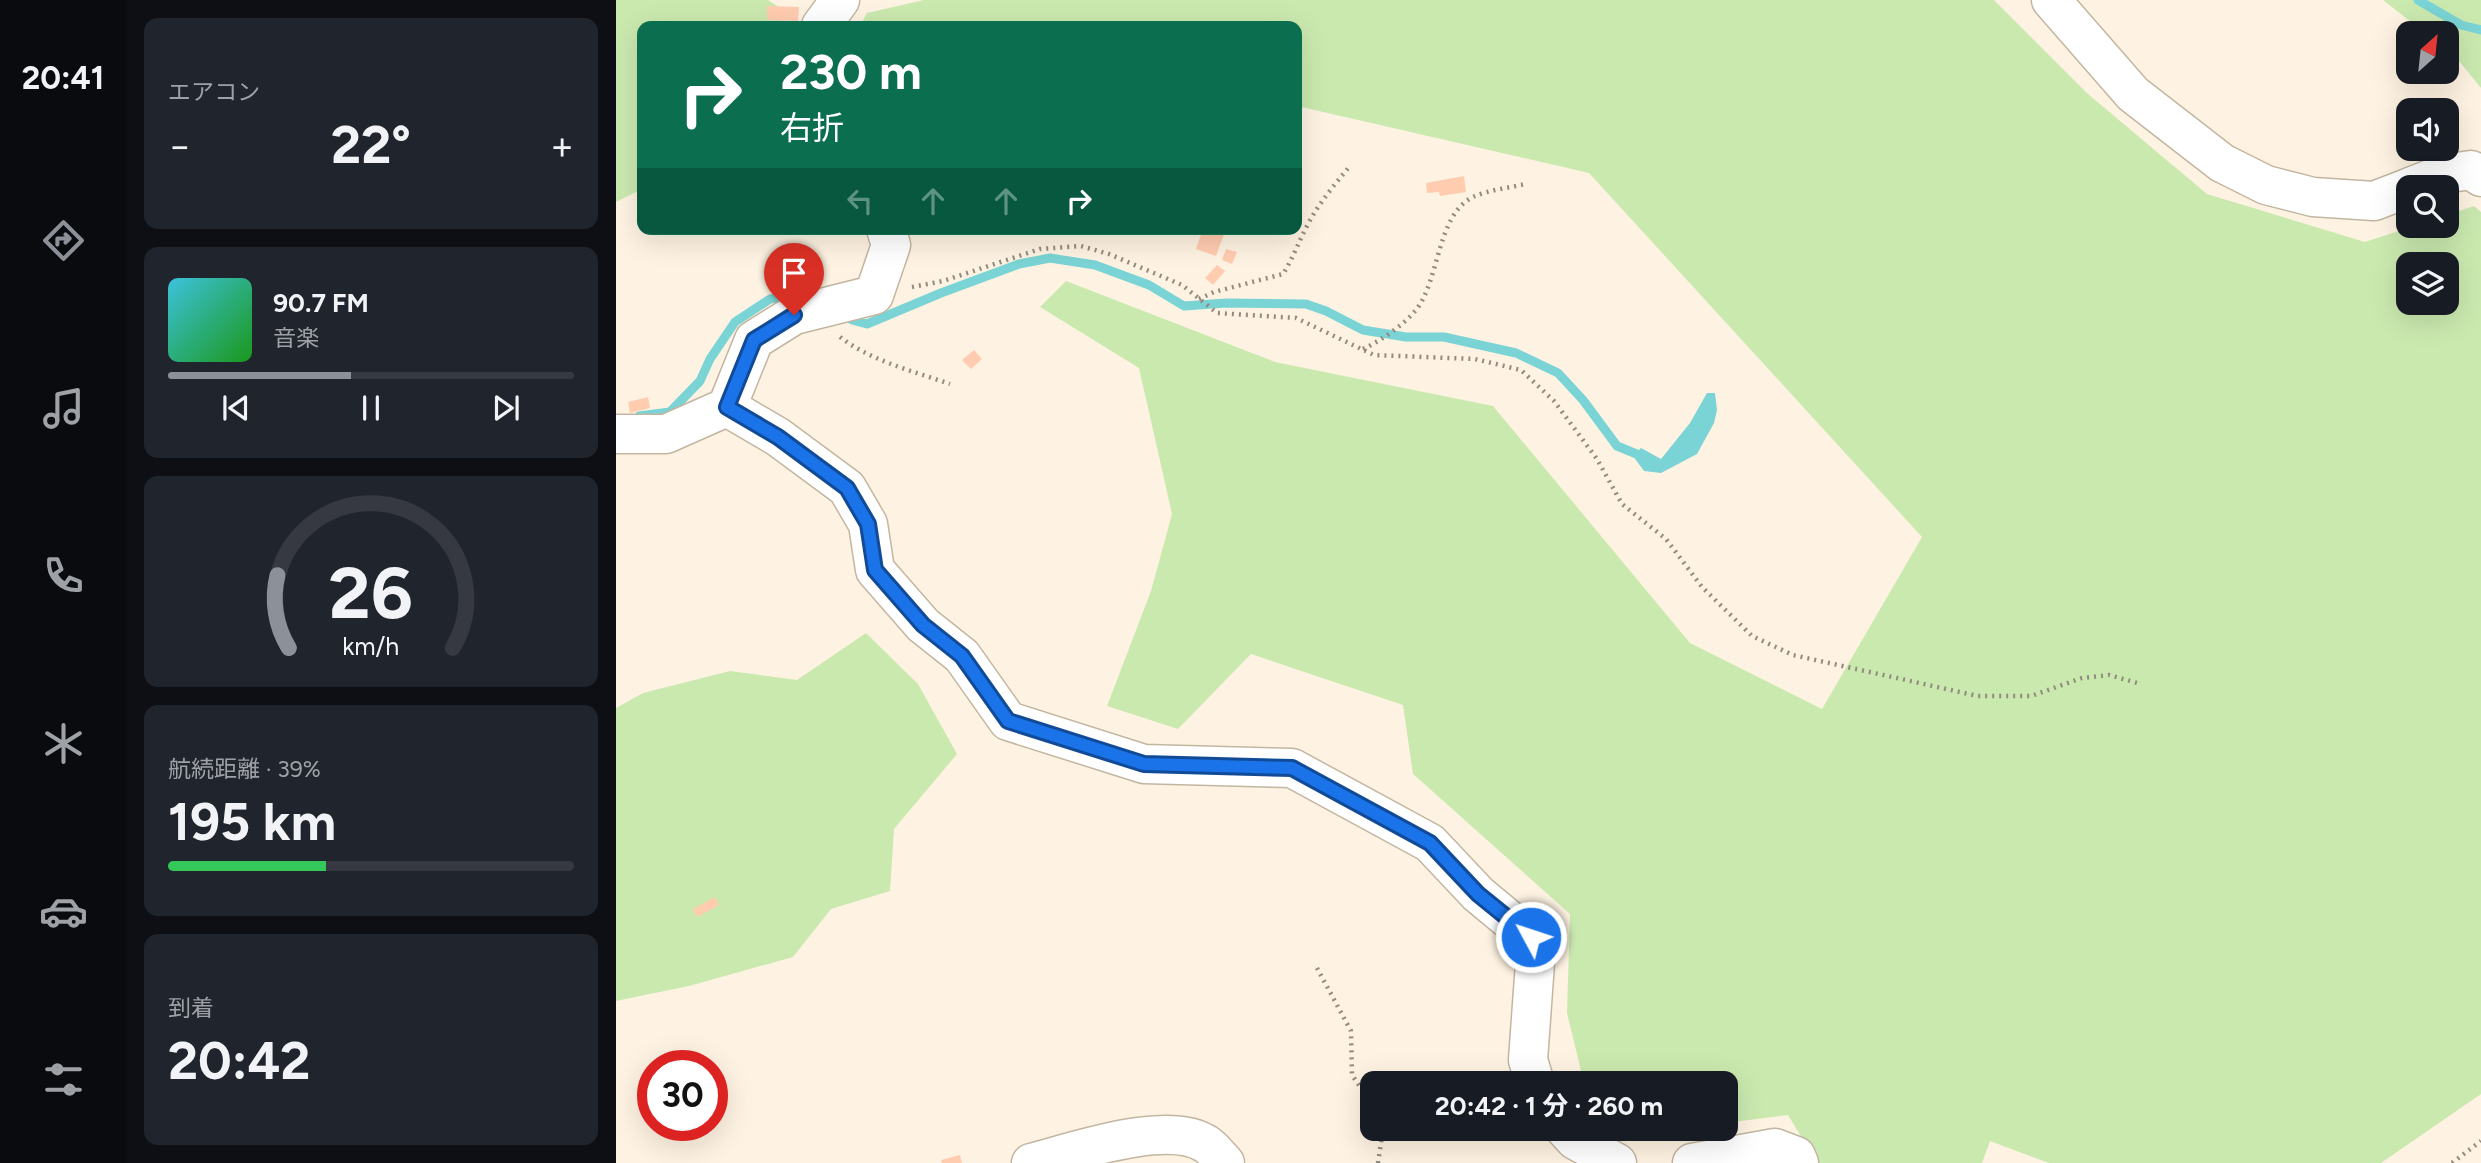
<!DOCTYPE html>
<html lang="ja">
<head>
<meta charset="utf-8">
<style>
  body { margin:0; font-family:Figtree,"Noto Sans JP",sans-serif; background:#20242c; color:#f1f3f6; height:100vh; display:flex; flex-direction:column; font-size:26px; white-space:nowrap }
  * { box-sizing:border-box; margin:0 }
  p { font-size:23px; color:#9ea1a6 }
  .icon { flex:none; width:38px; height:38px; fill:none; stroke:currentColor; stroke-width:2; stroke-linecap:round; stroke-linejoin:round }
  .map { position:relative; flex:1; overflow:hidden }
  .drawer { display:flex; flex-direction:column; gap:18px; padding:18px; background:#0d0f14; width:490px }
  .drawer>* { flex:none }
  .guide { position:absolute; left:21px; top:21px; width:665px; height:214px; border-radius:14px; box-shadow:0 7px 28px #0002; background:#0b6e4f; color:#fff; overflow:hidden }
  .needle { width:46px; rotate:27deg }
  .fabs { position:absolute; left:1780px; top:21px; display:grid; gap:14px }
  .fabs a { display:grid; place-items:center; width:63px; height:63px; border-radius:14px; background:#171b24; box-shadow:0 7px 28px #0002; font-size:35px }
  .speed { position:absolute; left:21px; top:1050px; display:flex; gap:14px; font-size:35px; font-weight:700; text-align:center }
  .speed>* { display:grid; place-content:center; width:91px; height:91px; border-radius:50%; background:#171b24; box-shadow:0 7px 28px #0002; line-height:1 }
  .speed .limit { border:10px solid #d22; background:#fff; color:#111 }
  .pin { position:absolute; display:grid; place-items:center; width:60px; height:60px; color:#fff; margin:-72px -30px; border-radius:50% 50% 50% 0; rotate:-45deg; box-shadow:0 0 7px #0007 }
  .pin .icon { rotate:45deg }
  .me { position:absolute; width:77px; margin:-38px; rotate:310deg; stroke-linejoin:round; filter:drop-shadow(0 0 5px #0008) }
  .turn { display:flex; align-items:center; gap:24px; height:147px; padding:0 28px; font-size:32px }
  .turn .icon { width:91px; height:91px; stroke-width:2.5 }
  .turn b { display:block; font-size:49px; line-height:60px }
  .lanes { display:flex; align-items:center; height:66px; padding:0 28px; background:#0003; justify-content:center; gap:35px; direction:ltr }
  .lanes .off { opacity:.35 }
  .big { font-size:52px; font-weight:700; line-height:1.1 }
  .drawer .tile { flex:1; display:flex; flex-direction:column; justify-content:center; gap:10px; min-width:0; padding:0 24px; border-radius:14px; background:#20242c }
  .drawer .dial { align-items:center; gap:0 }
  .dial svg { height:182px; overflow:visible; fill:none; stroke:#363941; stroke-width:7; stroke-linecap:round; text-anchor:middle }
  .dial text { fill:#f1f3f6; stroke:none }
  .song { display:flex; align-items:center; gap:21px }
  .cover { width:84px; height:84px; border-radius:10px; background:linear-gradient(135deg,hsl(190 70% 55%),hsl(120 70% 35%)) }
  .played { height:7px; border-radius:4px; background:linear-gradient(90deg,#8c9099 45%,#363941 45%) }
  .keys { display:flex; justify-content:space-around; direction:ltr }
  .heat { display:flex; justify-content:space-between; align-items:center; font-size:38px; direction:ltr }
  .charge { height:10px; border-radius:5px; background:linear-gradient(90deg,#34c759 39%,#363941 0) }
  .trip { position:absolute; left:744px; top:1071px; width:378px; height:70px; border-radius:14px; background:#171b24; box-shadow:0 7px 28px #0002; font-weight:700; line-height:70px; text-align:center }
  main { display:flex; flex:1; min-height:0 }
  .tabs { display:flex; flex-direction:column; width:126px; justify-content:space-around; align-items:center; background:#090b0e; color:#9ea1a6 }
  .tabs .icon { width:49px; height:49px }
  .tabs .active { color:#8c9099 }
  .tabs b { font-size:32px; color:#f1f3f6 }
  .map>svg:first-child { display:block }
</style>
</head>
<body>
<main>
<nav class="tabs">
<b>20:41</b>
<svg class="icon active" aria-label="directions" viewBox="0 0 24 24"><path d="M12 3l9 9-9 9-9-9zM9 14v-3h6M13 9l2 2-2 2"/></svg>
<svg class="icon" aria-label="music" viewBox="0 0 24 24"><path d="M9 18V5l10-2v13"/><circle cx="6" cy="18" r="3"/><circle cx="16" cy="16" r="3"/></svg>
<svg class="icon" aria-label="phone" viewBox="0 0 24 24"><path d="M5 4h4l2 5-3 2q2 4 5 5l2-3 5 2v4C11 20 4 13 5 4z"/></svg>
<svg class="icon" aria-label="climate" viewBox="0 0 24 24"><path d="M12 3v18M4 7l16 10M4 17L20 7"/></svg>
<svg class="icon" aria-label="car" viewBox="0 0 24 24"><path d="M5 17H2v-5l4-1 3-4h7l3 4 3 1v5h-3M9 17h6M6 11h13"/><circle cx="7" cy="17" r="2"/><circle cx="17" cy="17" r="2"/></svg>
<svg class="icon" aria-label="filters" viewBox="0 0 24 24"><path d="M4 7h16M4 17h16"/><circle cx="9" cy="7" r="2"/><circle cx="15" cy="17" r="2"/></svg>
</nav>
<section class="drawer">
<div class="tile"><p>エアコン</p>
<div class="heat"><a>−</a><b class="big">22°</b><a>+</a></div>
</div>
<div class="tile">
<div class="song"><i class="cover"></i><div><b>90.7 FM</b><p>音楽</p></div></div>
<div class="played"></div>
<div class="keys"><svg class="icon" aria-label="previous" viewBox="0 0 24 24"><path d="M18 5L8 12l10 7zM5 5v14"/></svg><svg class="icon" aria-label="pause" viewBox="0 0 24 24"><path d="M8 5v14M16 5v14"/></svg><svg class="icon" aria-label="next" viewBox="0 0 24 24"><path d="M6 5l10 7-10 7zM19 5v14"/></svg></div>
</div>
<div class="tile dial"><svg viewBox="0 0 100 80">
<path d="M14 69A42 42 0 1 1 86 69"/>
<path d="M14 69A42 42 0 0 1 9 37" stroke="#8c9099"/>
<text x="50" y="56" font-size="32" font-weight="700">26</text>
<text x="50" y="72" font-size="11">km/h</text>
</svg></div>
<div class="tile"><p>航続距離 · 39%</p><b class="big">195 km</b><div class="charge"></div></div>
<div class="tile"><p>到着</p><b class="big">20:42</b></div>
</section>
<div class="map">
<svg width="1865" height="1163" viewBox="0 0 1865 1163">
  <rect width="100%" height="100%" fill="#fef3e2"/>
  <path fill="#cae9af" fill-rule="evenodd" d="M0 0H152L171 12 164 26H26V189L0 202Z
    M308 0H1378L1472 94 1591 194 1749 242 1798 226H1830L1831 215 1858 206 1865 212V1094L1765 1163H1433L1374 1141 1366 1163H1201L1172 1115 1110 1123V1083H968L951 1013 954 914 797 774 787 705 635 654 562 729 491 706 535 591 556 514 523 368 424 307 450 281 659 362 877 406 1074 643 1206 709 1306 537 973 173 681 106V26H244L251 13ZM1792 264H1830V303H1792Z
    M1767 0H1865V88L1843 61 1831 51 1830 33H1809Z
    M250 633 302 684 341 754 278 829 274 891 215 909 177 957 73 986 0 1001V708L27 693 114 671 181 680Z"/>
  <path fill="#7ad3d4" d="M1091 393H1099L1101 410 1098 423 1081 454 1045 473 1028 471 1017 456 1025 448 1045 459 1074 423Z"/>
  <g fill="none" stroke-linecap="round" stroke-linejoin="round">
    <path stroke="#7ad3d4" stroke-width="9" d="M1802 0 1845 25 1865 30
      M229 312 236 320 251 324 325 293 403 264 434 258 479 265 533 285 568 306 610 303 690 304 710 311 747 330 790 337H828L900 353 942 373 967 400 1001 446 1023 455
      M23 416 54 412 84 381 94 359 119 322 154 299 192 294"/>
  </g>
  <path fill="#ffccb0" d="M151 6 183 7 182 21 151 20Z
    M848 176 850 192 824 196 823 192 811 193 810 183Z
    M587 229H610L600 256 580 249Z
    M610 249 621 252 616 264 606 260Z
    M601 265 609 271 597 285 589 278Z
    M358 350 366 359 355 369 346 360Z
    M32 397 34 408 14 413 12 402Z
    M99 897 103 905 81 917 77 909Z
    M344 1155 346 1163H326L325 1160Z"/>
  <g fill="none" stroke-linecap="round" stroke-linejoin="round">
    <g stroke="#c3b6a1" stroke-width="41">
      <path id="minor" d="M1435 0 1517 94 1606 163 1650 185 1697 197 1758 201 1792 188
        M205 26 224 0
        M1794 187 1827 174 1855 170 1865 177
        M111 407 162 437 231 488 252 524 259 570 307 625 346 656 392 721 528 764 676 768 814 843 862 894 915 938 919 963 912 1060 919 1083
        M0 434H50L111 407 138 340 178 315 258 295 275 245 270 229
        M949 1129 959 1140 1001 1163
        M415 1163C458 1152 552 1119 590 1144 597 1148 603 1157 609 1163
        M1076 1163 1159 1148 1180 1156 1183 1163"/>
    </g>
    <path stroke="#938b7f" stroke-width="4.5" stroke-dasharray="2 5" stroke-linecap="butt" d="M296 287 327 281 424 249 465 246 493 254 566 285 601 313 680 318 758 355 859 359 905 370 938 401 981 459 1006 504 1050 539 1086 587 1136 636 1177 655 1362 696H1415L1466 678 1493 675 1525 684
      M583 299 598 292 667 274C677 258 683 241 692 224 703 203 719 184 734 166
      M224 337C255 361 297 371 334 384
      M747 349C766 340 785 327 799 311 824 282 820 215 857 197 872 190 893 188 909 184
      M701 968 735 1031 736 1075 756 1104
      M762 1163 767 1129
      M1836 1163 1865 1141"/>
    <use href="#minor" stroke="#fff" stroke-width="38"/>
  </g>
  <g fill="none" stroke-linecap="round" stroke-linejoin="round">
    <g stroke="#114b97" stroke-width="18">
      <path id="route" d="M178 315 138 340 111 407 162 437 231 488 252 524 259 570 307 625 346 656 392 721 528 764 676 768 814 843 862 894 915 937"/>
    </g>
    <use href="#route" stroke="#1a73e8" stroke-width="12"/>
  </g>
</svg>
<div class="fabs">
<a><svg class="needle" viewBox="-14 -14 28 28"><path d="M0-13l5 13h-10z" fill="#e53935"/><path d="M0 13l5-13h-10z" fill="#9ea1a6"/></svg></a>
<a><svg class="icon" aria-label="sound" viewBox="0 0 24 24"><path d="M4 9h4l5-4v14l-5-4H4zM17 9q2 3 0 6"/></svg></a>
<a><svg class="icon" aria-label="search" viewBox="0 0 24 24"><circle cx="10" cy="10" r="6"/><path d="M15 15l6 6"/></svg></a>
<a><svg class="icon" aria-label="layers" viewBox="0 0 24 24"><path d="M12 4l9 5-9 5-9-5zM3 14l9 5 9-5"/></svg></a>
</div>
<div class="speed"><div class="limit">30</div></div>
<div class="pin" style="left:178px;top:315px;background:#d93025"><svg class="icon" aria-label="arrive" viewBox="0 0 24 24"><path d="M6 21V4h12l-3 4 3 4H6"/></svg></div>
<svg class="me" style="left:915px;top:937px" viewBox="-20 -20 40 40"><circle r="17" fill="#1a73e8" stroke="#fff" stroke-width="3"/><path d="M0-11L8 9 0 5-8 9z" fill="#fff"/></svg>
<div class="trip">20:42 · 1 分 · 260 m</div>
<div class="guide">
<div class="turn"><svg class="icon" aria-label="right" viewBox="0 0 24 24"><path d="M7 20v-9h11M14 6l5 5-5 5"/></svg><div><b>230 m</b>右折</div></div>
<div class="lanes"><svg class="icon off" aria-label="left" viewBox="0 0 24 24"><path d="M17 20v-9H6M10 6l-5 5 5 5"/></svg><svg class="icon off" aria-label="ahead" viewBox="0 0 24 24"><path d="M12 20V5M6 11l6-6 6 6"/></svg><svg class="icon off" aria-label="ahead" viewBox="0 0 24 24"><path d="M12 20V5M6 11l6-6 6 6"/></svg><svg class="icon" aria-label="right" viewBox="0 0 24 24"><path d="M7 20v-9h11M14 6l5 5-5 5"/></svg></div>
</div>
</div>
</main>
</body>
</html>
